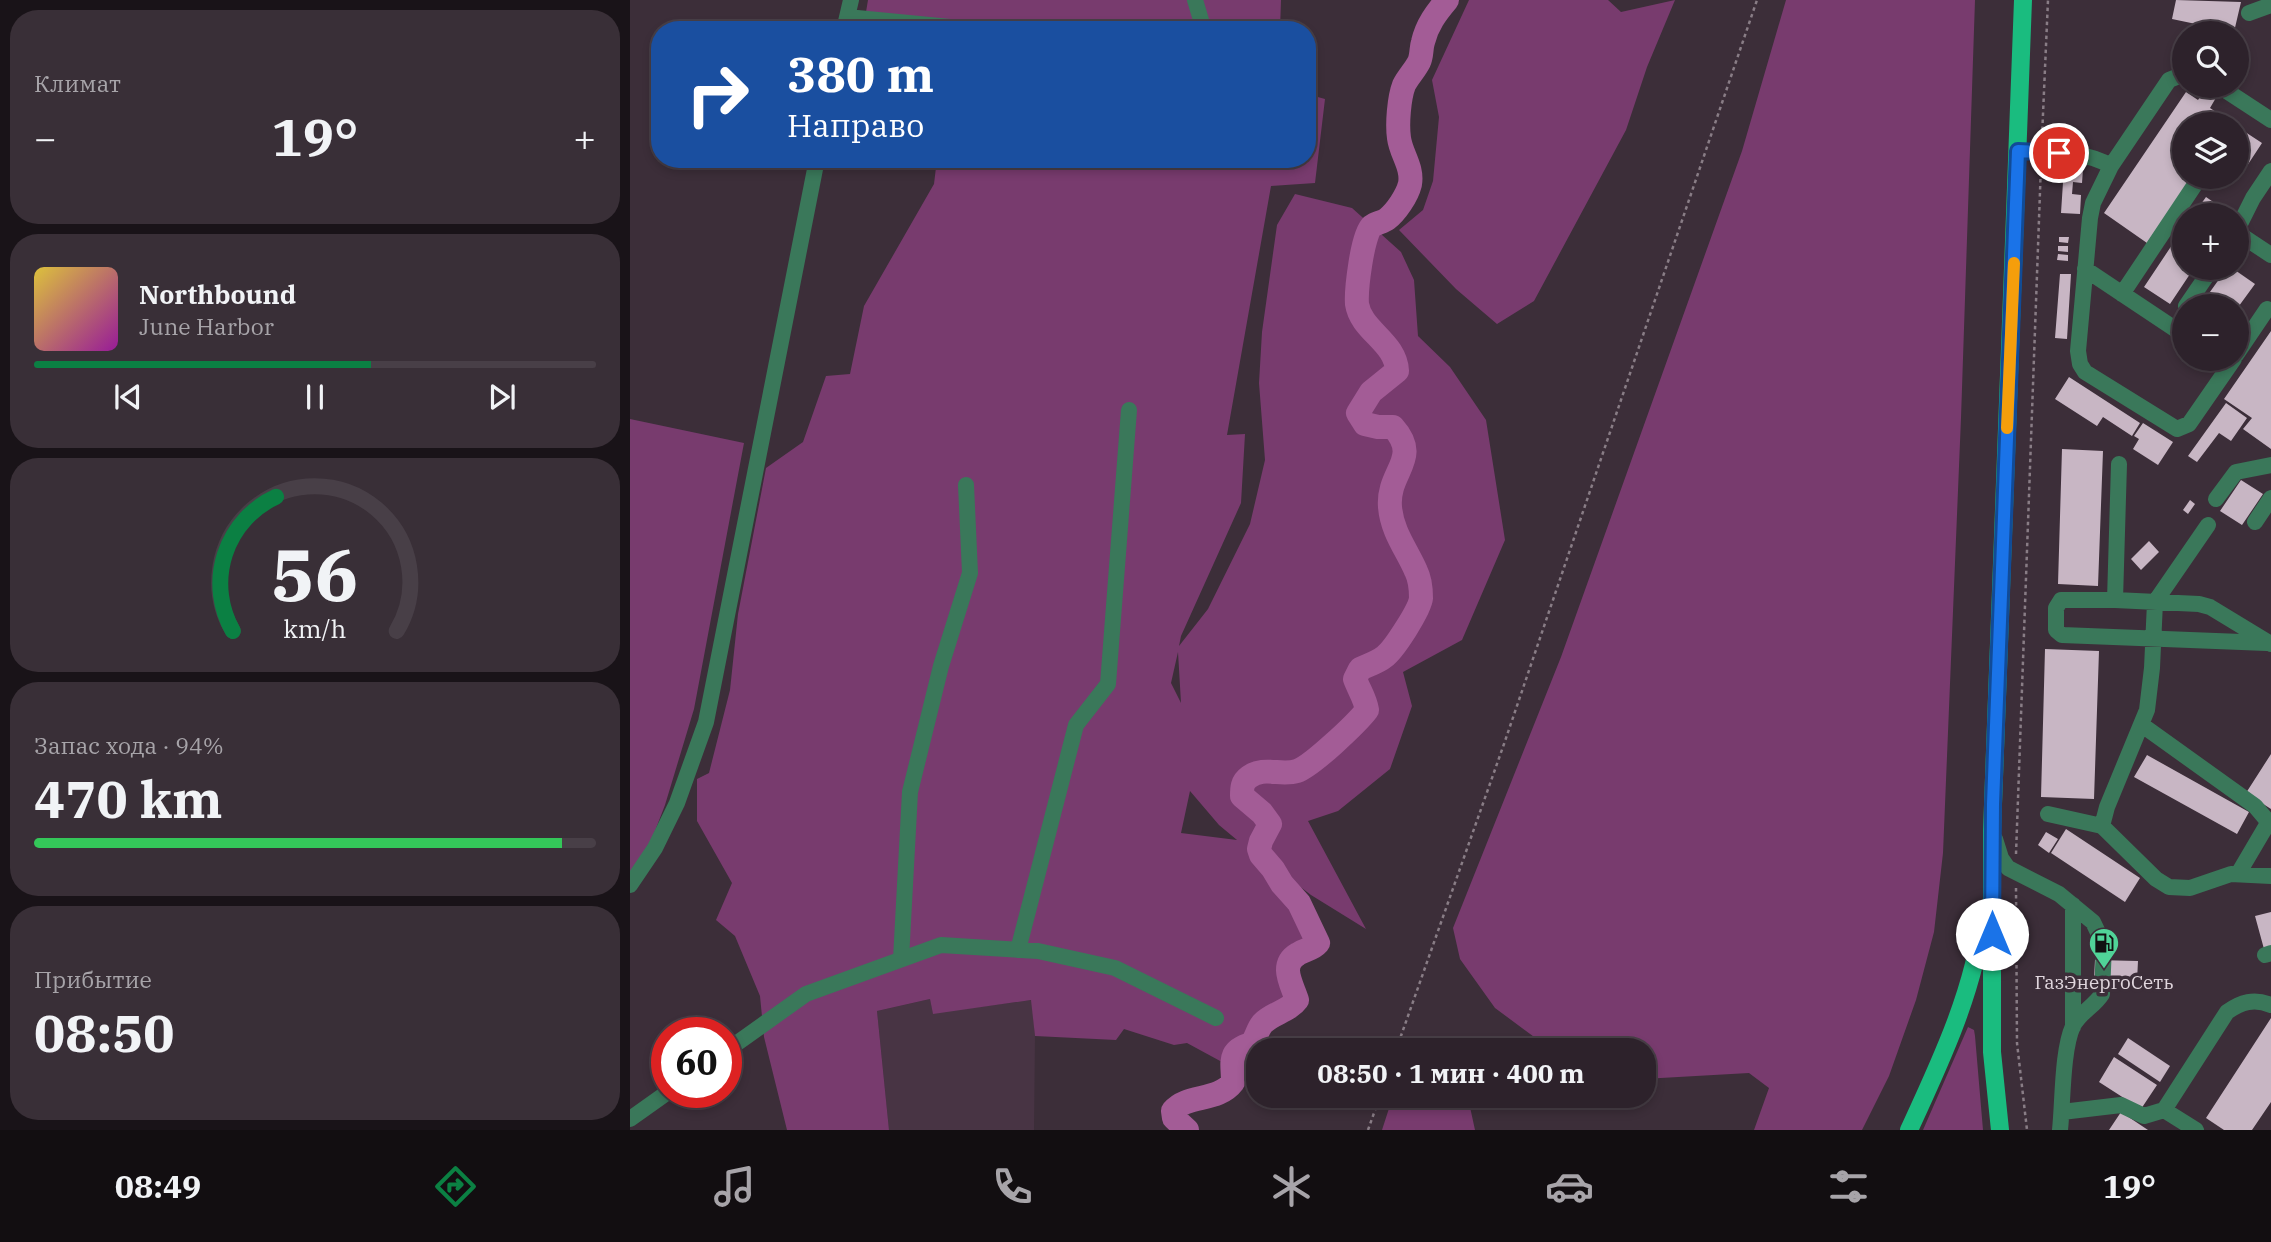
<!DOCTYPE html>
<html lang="ru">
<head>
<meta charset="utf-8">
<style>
  body { margin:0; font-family:"IBM Plex Serif",serif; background:#392f37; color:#f1f3f6; height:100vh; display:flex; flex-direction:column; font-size:26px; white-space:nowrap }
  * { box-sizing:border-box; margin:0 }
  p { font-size:23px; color:#a7a4a9 }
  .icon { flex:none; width:38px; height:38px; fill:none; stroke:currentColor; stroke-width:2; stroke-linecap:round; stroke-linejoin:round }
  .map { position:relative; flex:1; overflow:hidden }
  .panel { display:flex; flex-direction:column; gap:10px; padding:10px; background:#191318; width:630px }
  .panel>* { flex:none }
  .top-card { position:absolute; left:21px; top:21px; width:665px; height:147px; border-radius:28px; box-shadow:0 4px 10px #0003,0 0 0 2px #483f47; background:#1a4fa0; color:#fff; overflow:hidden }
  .tools { position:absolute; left:1542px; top:21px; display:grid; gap:14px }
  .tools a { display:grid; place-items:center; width:77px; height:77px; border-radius:50%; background:#2d222b; box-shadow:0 4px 10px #0003,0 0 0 2px #483f47; font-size:35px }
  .speed { position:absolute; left:21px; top:1017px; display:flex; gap:14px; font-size:35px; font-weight:700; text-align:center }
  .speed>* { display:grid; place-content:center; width:91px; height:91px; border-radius:50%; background:#2d222b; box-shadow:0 4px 10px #0003,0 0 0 2px #483f47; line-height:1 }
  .speed .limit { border:10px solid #d22; background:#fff; color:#111 }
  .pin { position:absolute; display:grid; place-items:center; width:60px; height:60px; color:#fff; margin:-30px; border:4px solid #fff; border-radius:50%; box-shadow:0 2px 7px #0007 }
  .me { position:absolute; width:77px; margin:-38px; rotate:0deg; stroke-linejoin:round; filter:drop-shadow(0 0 5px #0008) }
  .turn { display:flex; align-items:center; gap:24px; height:147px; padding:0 21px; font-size:32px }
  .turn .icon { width:91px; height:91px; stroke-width:2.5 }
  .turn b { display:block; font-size:49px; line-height:60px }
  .big { font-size:52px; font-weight:800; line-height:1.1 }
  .panel .card { flex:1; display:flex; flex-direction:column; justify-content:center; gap:10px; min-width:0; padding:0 24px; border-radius:28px; background:#392f37 }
  .panel .dial { align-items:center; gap:0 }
  .dial svg { height:182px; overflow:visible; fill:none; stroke:#483f47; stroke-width:7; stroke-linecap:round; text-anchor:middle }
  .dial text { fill:#f1f3f6; stroke:none }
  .song { display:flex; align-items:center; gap:21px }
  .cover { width:84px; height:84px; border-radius:10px; background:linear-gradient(135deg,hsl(50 70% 55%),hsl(300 70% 35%)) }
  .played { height:7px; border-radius:4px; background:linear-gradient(90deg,#0b8043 60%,#483f47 60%) }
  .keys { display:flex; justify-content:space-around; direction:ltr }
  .heat { display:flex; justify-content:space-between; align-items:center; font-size:38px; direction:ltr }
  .charge { height:10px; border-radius:5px; background:linear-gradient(90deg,#34c759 94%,#483f47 0) }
  .trip { position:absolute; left:616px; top:1038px; width:410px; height:70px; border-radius:28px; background:#2d222b; box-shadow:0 4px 10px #0003,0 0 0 2px #483f47; font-weight:800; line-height:70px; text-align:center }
  .menu { display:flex; height:112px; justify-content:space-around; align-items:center; background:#120e11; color:#a7a4a9 }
  .menu .icon { width:49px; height:49px }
  .menu .current { color:#0b8043 }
  .menu b { font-size:32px; color:#f1f3f6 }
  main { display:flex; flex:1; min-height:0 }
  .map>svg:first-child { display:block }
</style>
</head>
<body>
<main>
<section class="panel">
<div class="card"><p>Климат</p>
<div class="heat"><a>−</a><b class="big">19°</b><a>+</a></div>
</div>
<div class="card">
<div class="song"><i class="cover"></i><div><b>Northbound</b><p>June Harbor</p></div></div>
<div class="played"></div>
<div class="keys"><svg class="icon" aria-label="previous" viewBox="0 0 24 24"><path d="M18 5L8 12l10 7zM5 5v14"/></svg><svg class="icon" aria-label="pause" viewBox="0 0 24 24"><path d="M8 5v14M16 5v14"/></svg><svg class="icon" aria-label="next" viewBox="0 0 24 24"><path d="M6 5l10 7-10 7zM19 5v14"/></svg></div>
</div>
<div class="card dial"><svg viewBox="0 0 100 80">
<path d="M14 69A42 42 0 1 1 86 69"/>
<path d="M14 69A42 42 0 0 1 33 10" stroke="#0b8043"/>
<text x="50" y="56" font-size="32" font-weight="700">56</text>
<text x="50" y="72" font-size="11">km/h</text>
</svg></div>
<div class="card"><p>Запас хода · 94%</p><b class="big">470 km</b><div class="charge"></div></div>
<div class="card"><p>Прибытие</p><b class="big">08:50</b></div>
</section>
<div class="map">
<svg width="1641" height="1130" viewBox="0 0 1641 1130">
  <rect width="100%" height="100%" fill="#3c2e39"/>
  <path fill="#483444" d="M300 999 303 1013 402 1000 405 1036 404 1130H259L247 1011Z"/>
  <path fill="#783b6e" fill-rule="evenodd" d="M238 0H651L650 30H246L235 18Z
    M839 0H978L991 12 1045 0 1017 67 996 130 904 301 867 324 826 289 769 230 793 210 803 181 809 117 802 80Z
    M1156 0H1345L1331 418 1313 853 1304 932 1286 1000 1259 1076 1232 1130H1124L1139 1088 1119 1073 1013 1079V1050H930L911 1042 865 1008 830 959 823 928 931 657 1112 151Z
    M677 94 695 99 685 183 641 186 597 435 615 434 611 503 551 636 549 646 578 609 620 524 635 460 629 383 632 332 647 225 665 194 722 208 771 252 784 280 788 336 820 367 856 420 875 540 832 640 773 672 782 706 760 769 708 811 678 821 736 929 681 895 626 853 632 870 679 938C651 962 649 960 657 997L632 1013 618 1035 610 1036 592 1062 557 1043 544 1045 494 1029 486 1040 405 1036 401 1000 303 1014 300 999 247 1011 259 1130H157L134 1037 130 996 105 936 86 920 102 883 67 821V779L79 773 100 690 108 614 136 468 173 442 196 376 220 374 234 306 304 184 307 159H677ZM548 652 551 703 541 683ZM560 791 589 825 607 840 551 833Z
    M0 419 114 443 64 709 35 805 18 849 0 873Z
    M1338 1027 1344 1030 1345 1036 1353 1130H1293Z
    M763 1096H833L840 1107 845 1130H752Z"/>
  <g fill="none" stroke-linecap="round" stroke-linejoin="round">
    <path stroke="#a35c96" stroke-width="24" d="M557 1130 544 1118 543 1111C557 1094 588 1102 603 1082 603 1062 597 1051 621 1044 627 1038 627 1029 633 1023 643 1013 659 1011 667 1000 662 984 649 965 668 954 675 949 682 950 688 943L669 903 652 884 643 869 631 855 629 849 631 841 640 824 632 813 612 796C612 788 612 782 619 777 633 766 651 776 667 771 682 766 727 723 737 710 735 698 729 690 725 679L730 669C738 665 748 662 754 657 764 650 790 609 791 598 791 589 790 579 786 571 777 550 762 532 760 507 757 471 792 459 763 427H748L735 424 728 413 741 392 767 371C766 342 731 331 727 304 726 291 732 235 742 226 746 223 753 222 757 219 766 212 777 196 780 184 783 167 771 154 769 138 767 124 769 98 774 85 778 77 785 70 789 62 792 56 791 48 793 42 797 25 806 13 817 0"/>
  </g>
  <path fill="#c8b6c4" d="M1546 0 1611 2 1604 32 1542 19Z
    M1576 88 1587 96 1580 108 1604 124H1554V177H1562L1517 243 1474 213 1556 92 1568 100Z
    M1606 126 1632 143 1613 172 1606 167Z
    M1434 167 1453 169 1452 183 1443 182 1442 194 1451 195 1450 214 1431 213Z
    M1576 197 1592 208 1587 215H1572L1566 211Z
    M1554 227V268H1564L1540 304 1514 287Z
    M1429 237H1439L1438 243 1429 242Z
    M1428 246H1438V252L1428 251Z
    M1428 254 1438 255V261L1427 260Z
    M1597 268H1602L1625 284 1606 310V306H1570Z
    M1430 274H1441L1437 339 1425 338Z
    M1641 331V449L1613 429 1622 418 1594 399Z
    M1439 377 1510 423 1502 436 1473 417 1467 426 1425 399Z
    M1596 403 1617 418 1601 441 1589 433 1567 462 1558 456Z
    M1513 423 1543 442 1528 465 1503 449 1509 439 1504 436Z
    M1432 449 1473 451 1468 586 1428 584Z
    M1611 480 1633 494 1612 525 1590 511Z
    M1560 500 1565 504 1558 514 1553 510Z
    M1519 541 1529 552 1511 570 1501 559Z
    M1415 649 1469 651 1464 799 1411 797Z
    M1641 754V809L1616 793Z
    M1517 755 1619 812 1607 834 1504 777Z
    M1436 829 1510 878 1495 902 1421 853Z
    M1416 832 1428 839 1419 853 1408 845Z
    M1641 912V947L1634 949 1625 916Z
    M1465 960 1508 961 1507 981 1464 979Z
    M1641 1018V1102L1622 1130H1594L1576 1118Z
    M1498 1038 1540 1066 1530 1082 1488 1054Z
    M1484 1057 1527 1085 1511 1109 1469 1082Z
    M1491 1112 1518 1130H1479Z"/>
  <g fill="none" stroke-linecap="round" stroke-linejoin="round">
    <path stroke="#897d86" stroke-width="2.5" stroke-dasharray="3.5 3.5" stroke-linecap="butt" d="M1412 137 1418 0
      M1386 854 1411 164
      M1386 888 1387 1043 1397 1130
      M766 1050 874 744 1127 0
      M738 1130 750 1096"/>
    <path stroke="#3a785a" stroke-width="16" d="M565 0 574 30
      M1619 13 1641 5
      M217 17 351 30
      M214 30 221 0
      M1589 86 1641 120
      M1388 151C1420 153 1452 149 1481 166L1463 203 1460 218 1448 351 1450 364 1455 372 1547 429 1559 424 1604 359
      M1481 166 1539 80 1554 74
      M1641 171 1623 198 1606 232 1641 255
      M1455 269 1554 335
      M1492 294 1570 177
      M1556 306 1582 268
      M1606 355 1637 309
      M1489 464 1485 600 1569 604 1580 607 1641 644
      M1586 499 1606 472 1641 465
      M1625 522 1641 498
      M1578 525 1525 602 1522 668 1517 710 1477 807 1472 826 1526 879 1539 887 1560 888 1601 874 1641 876
      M1485 600H1431L1426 608V630L1432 635 1637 643
      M1512 725 1625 806 1641 825
      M1418 814 1472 826
      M1365 839 1371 858 1378 868 1429 894 1463 922 1474 945 1472 994C1464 1007 1450 1012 1443 1026 1432 1050 1433 1102 1430 1130
      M1608 874 1638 823
      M0 885 25 848 47 803 76 722 187 159
      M388 950 446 725 478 684 499 410
      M1635 955 1641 953
      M271 959 280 792 311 666 340 573 336 485
      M1443 1027V905
      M96 1051 176 994 311 945 408 951 485 968 586 1018
      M1534 1110 1566 1130
      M1432 1112 1491 1105 1514 1116 1534 1110 1597 1012C1611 1002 1624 998 1641 1005
      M0 1119 38 1092"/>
    <path stroke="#1abc7f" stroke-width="18" d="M1279 1130C1310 1063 1345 989 1353 915
      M1370 1130 1362 1052V831L1393 0"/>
  </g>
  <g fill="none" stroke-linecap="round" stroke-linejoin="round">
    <g stroke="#114b97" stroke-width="18">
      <path id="route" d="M1362 934 1363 804 1388 151 1429 153"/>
    </g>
    <use href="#route" stroke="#1a73e8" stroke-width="12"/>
    <path stroke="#f59e0b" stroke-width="12" d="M1377 428 1384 263"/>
  </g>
  <defs>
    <g id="fuel-pin" transform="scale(1.575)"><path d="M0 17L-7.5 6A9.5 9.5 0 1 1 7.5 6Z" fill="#50d398" stroke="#3c2e39"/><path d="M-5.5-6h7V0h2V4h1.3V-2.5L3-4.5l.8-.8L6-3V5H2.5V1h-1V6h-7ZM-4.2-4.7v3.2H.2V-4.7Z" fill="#111"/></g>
  </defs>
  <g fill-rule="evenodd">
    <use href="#fuel-pin" x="1474" y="943"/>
  </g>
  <g text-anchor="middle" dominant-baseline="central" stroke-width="7" stroke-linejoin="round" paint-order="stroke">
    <g font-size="19" fill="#e0d6dd" stroke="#3c2e39">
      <text x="1474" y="982">ГазЭнергоСеть</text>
    </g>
  </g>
</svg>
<div class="tools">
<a><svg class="icon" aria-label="search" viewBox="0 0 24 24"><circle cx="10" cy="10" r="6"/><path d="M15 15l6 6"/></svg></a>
<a><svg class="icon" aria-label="layers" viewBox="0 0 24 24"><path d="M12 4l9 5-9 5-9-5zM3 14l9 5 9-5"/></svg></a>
<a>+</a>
<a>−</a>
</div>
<div class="speed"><div class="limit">60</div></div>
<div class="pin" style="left:1429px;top:153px;background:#d93025"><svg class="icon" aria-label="arrive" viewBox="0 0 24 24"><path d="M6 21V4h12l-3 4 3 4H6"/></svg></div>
<svg class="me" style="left:1362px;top:934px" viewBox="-20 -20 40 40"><circle r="19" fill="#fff"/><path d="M0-13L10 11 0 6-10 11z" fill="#1a73e8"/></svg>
<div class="trip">08:50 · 1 мин · 400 m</div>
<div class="top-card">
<div class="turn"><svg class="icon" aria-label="right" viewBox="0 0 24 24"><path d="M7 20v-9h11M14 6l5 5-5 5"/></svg><div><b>380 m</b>Направо</div></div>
</div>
</div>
</main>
<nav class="menu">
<b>08:49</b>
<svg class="icon current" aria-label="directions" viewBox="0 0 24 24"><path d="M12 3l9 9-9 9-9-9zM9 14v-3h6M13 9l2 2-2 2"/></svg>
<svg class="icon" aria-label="music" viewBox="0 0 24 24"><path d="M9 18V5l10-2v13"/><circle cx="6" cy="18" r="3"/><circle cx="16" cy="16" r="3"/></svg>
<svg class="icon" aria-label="phone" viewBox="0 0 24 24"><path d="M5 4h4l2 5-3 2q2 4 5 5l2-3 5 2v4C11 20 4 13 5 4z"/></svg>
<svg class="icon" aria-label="climate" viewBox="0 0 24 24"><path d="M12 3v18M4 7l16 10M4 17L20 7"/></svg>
<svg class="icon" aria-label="car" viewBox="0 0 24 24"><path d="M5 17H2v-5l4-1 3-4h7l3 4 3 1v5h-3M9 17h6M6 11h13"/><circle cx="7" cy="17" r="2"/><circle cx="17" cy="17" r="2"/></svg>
<svg class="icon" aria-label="filters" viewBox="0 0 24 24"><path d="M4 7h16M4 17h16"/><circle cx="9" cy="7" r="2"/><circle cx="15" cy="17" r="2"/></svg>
<b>19°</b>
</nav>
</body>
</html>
